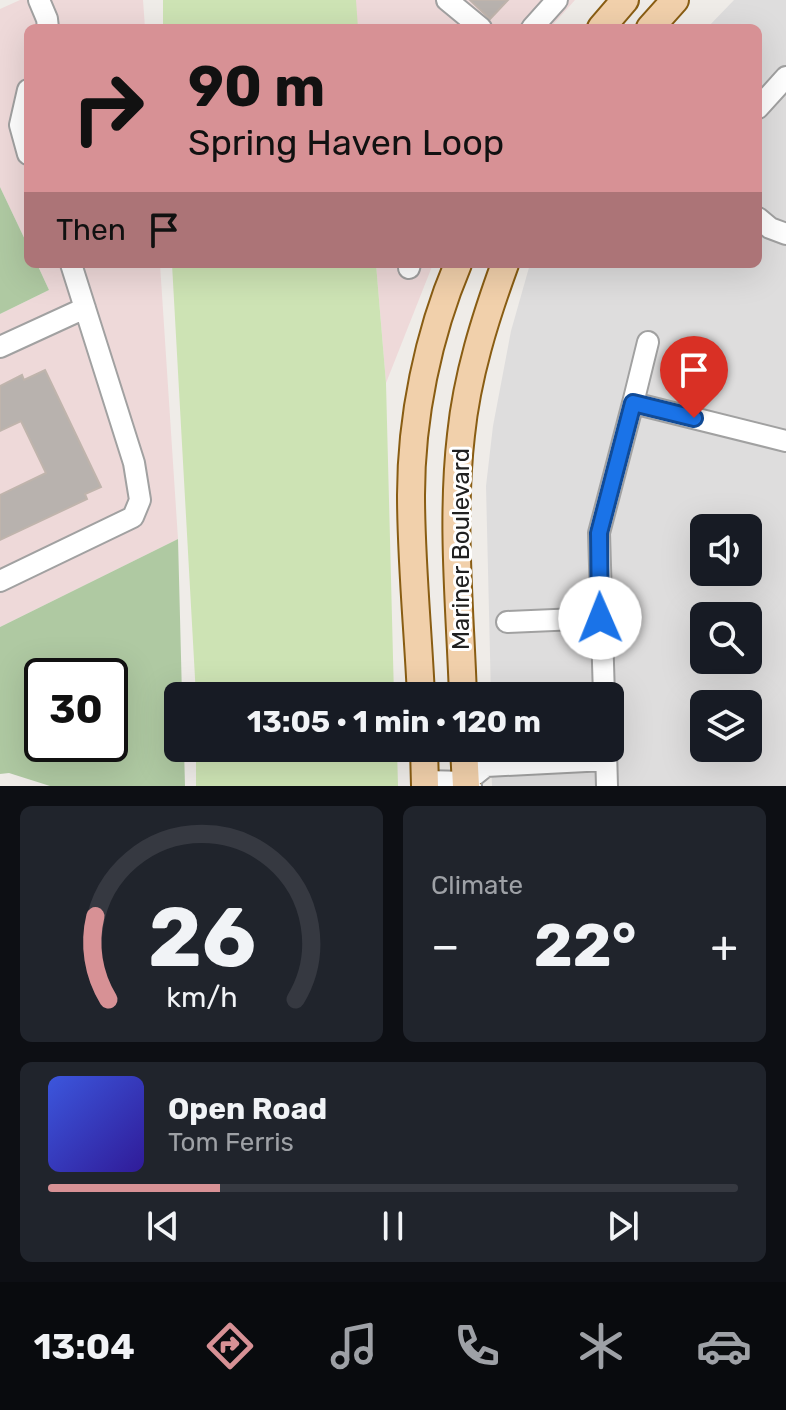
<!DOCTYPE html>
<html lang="en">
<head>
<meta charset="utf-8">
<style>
  body { margin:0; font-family:Rubik,sans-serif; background:#20242c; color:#f1f3f6; height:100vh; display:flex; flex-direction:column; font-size:30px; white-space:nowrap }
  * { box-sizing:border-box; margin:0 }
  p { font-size:26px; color:#9ea1a6 }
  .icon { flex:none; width:44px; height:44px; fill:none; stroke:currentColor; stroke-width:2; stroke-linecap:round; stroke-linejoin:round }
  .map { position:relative; height:786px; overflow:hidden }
  .side { display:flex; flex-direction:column; gap:20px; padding:20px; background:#0d0f14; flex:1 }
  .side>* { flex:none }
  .banner { position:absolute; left:24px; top:24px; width:738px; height:244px; border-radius:12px; box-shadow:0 8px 32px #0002; background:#d79195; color:#111; overflow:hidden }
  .tools { position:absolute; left:690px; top:514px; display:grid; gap:16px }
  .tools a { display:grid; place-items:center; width:72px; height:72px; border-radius:12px; background:#171b24; box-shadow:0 8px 32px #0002; font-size:40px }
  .speed { position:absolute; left:24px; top:658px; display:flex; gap:16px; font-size:40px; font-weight:700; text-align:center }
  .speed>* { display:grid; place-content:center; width:104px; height:104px; border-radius:50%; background:#171b24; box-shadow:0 8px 32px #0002; line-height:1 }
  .speed .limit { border:4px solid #111; border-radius:12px; background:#fff; color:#111 }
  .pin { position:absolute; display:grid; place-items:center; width:68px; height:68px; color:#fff; margin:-82px -34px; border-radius:50% 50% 50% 0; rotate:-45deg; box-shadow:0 0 8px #0007 }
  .pin .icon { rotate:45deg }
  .me { position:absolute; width:88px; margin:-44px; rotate:359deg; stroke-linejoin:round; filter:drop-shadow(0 0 6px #0008) }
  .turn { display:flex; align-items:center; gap:28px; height:168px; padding:0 32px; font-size:36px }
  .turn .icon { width:104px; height:104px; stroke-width:2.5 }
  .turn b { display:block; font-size:56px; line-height:68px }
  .then { display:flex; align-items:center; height:76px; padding:0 32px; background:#0003; gap:16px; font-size:30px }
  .big { font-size:60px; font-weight:700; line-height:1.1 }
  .side .card { flex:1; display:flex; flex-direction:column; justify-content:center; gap:12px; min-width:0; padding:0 28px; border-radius:12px; background:#20242c }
  .side .dial { align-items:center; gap:0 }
  .dial svg { height:208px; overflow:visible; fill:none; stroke:#363941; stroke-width:7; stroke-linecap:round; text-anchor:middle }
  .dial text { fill:#f1f3f6; stroke:none }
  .song { display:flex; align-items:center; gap:24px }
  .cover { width:96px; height:96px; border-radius:12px; background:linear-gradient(135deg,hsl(230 70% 55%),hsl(250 70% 35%)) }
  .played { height:8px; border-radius:4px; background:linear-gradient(90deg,#d79195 25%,#363941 25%) }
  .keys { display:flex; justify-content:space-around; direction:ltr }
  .heat { display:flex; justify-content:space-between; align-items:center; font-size:44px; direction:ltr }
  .side .tiles { flex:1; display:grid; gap:20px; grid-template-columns:1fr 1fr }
  .card:last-child { grid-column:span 2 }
  .trip { position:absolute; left:164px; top:682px; width:460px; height:80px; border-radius:12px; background:#171b24; box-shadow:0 8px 32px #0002; font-weight:700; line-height:80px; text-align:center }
  .tabs { display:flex; height:128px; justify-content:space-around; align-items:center; background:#090b0e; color:#9ea1a6 }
  .tabs .icon { width:56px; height:56px }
  .tabs .on { color:#d79195 }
  .tabs b { font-size:36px; color:#f1f3f6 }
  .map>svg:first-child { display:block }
</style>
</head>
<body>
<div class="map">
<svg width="786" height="786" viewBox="0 0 786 786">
  <rect width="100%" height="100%" fill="#efece8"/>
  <path fill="#dedddd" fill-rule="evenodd" d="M734 0H786V786H492L491 748H610V696H491L486 486 493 426 511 331 530 264H758V28H707ZM704 528H748V572H704ZM704 616H748V660H704ZM704 704H748V748H704Z"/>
  <path fill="#eed9d9" d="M20 0H143L145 28H28V246L0 187V9Z
    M354 0H575L550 28H356Z
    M37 264H160L178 539 0 627V314L49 290Z
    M376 264H433L386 383Z"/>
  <path fill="#cde3b4" d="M163 0H356L358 28H163Z
    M172 264H376L386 383 394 696H196Z
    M196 748H397L398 786H196Z"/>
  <path fill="#afc9a2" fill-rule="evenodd" d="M0 187 28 246V264H37L49 290 0 314Z
    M178 539 182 696H178V748H184L185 786H50L9 773 0 774V627ZM42 676H110V744H42Z"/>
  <path fill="#b8b2ae" stroke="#bfb4ac" stroke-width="2" d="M470 0H508L490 19Z
    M45 370 101 487 85 494 87 499 0 540V495L46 473 21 421 0 431V386L22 375 24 380Z"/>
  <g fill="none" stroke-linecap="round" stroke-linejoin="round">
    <g stroke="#a1a1a1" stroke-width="24">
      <path id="minor" d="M39 0 47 19 48 28
        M447 0 481 28
        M532 28 557 0
        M28 90 20 125 28 154
        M758 108 786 77
        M758 218 770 228 786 234
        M409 268 410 264
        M0 347 85 308
        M633 403 648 342
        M0 581 133 517 140 500 134 463 71 264
        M507 622 600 618
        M604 696 599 533 633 403 786 441
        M606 750 607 786
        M425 781 466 782 471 786
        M466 782 486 766 606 760"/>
    </g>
    <g stroke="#895d13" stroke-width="30">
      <path id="major" d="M601 28 625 0
        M650 28 675 0
        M421 696C418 629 411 562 411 495 411 418 428 335 458 264
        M463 696C460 609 451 521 461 435 467 376 485 319 505 264
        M424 748 425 786
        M464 748 466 786"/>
    </g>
    <use href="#minor" stroke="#fff" stroke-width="20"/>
    <use href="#major" stroke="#f1d0ab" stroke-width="26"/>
  </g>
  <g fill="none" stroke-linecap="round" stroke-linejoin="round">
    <g stroke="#114b97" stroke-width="20">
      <path id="route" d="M600 618 599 533 633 403 694 418"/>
    </g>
    <use href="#route" stroke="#1a73e8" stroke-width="14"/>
  </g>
  <g text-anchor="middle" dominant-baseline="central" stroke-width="6" stroke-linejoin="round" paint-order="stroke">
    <g font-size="24" fill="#202020" stroke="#fff">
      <text transform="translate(461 549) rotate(-90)">Mariner Boulevard</text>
    </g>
  </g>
</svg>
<div class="tools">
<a><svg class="icon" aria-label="sound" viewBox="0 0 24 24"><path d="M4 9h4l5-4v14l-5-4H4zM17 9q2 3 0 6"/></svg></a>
<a><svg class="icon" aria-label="search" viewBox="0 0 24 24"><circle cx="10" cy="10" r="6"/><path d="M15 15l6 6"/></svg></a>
<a><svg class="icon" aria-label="layers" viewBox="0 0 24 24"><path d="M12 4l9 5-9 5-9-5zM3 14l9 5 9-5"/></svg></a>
</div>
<div class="speed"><div class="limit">30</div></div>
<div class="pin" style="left:694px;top:418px;background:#d93025"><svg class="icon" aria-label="arrive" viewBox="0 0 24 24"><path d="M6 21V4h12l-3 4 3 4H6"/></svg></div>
<svg class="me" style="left:600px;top:618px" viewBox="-20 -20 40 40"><circle r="19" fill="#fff"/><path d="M0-13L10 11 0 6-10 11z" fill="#1a73e8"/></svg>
<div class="trip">13:05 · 1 min · 120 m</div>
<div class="banner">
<div class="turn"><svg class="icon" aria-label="right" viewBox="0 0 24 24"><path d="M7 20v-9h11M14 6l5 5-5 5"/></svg><div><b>90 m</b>Spring Haven Loop</div></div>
<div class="then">Then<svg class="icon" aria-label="arrive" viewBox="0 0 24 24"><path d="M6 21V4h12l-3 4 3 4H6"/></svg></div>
</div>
</div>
<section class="side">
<div class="tiles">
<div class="card dial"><svg viewBox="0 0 100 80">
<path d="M14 69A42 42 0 1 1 86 69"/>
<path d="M14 69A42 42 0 0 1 9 37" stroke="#d79195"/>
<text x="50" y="56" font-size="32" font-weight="700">26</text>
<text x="50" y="72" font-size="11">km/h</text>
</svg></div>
<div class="card"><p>Climate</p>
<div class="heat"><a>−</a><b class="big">22°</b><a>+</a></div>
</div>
<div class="card">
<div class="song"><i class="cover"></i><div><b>Open Road</b><p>Tom Ferris</p></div></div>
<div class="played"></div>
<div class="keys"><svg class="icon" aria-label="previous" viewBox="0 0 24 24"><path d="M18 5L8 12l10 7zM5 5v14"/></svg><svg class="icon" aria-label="pause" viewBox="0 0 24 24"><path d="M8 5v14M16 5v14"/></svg><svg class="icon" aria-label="next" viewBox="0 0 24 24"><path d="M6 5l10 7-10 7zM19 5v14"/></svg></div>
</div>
</div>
</section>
<nav class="tabs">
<b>13:04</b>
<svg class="icon on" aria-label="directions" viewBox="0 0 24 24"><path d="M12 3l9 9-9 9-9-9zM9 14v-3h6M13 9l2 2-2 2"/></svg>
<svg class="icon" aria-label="music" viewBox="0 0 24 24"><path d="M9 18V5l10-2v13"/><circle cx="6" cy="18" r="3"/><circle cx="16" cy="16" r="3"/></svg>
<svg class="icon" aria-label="phone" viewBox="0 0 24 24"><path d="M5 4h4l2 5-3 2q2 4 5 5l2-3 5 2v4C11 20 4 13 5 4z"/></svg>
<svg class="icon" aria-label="climate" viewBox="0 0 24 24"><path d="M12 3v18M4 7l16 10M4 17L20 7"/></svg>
<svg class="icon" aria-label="car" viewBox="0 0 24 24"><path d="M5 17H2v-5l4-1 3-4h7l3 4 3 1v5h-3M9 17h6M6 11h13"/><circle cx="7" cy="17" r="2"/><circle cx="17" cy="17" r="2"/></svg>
</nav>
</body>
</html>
